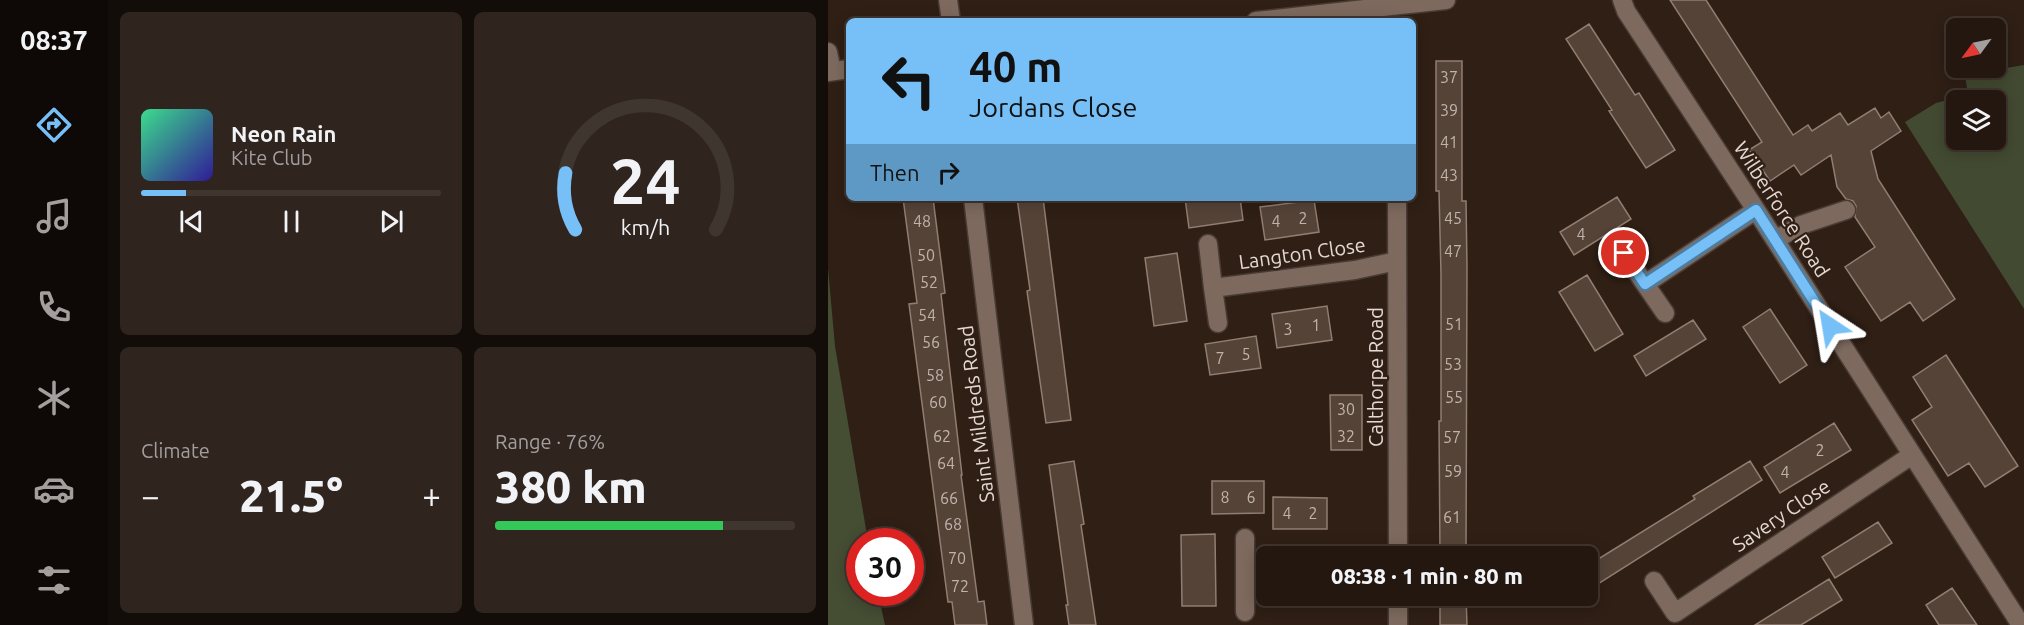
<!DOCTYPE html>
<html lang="en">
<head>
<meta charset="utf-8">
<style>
  body { margin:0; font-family:Ubuntu,sans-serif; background:#2f241e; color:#f1f3f6; height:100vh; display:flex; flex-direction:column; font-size:22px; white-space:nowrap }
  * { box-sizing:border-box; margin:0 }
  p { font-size:20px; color:#a39f9f }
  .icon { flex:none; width:33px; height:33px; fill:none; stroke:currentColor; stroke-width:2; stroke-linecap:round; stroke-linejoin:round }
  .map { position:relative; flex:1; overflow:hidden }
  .drawer { display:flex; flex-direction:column; gap:12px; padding:12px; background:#130d09; width:720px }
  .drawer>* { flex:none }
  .hud { position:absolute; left:18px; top:18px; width:570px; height:183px; border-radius:9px; box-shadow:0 3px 15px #0003,0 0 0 2px #403630; background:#76c0f7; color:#111; overflow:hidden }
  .needle { width:39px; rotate:237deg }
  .buttons { position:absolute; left:1118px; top:18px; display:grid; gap:12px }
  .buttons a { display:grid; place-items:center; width:60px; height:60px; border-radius:9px; background:#231710; box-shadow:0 3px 15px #0003,0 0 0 2px #403630; font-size:30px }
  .speed { position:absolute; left:18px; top:528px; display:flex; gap:12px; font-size:30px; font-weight:700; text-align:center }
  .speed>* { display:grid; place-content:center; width:78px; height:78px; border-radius:50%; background:#231710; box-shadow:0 3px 15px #0003,0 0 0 2px #403630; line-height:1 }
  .speed .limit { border:9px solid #d22; background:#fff; color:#111 }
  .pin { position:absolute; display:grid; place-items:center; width:51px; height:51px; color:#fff; margin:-26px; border:3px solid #fff; border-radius:50%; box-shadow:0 2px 6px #0007 }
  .me { position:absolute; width:66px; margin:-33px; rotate:327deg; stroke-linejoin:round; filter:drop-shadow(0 0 4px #0008) }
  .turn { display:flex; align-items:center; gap:21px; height:126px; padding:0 24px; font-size:27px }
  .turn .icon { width:78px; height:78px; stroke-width:2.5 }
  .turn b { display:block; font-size:42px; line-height:51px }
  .then { display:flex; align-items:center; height:57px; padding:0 24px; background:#0003; gap:12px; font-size:22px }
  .big { font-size:45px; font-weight:800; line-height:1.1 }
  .drawer .tile { flex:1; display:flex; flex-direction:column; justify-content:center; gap:9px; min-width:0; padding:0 21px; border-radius:9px; background:#2f241e }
  .drawer .dial { align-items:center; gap:0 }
  .dial svg { height:156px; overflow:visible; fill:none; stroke:#403630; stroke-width:7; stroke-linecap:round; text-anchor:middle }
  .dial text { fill:#f1f3f6; stroke:none }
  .song { display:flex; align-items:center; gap:18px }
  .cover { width:72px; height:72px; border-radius:9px; background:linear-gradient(135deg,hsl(150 70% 55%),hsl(250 70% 35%)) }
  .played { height:6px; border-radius:3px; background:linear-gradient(90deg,#76c0f7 15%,#403630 15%) }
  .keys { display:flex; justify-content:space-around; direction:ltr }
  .heat { display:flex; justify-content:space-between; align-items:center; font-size:33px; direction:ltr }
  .charge { height:9px; border-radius:4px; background:linear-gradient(90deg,#34c759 76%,#403630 0) }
  .drawer .tiles { flex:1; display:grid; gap:12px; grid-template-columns:repeat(2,1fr) }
  .trip { position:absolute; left:428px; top:546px; width:342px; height:60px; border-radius:9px; background:#231710; box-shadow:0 3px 15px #0003,0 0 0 2px #403630; font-weight:800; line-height:60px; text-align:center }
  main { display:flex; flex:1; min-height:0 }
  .dock { display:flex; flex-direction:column; width:108px; justify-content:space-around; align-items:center; background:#0e0906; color:#a39f9f }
  .dock .icon { width:42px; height:42px }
  .dock .selected { color:#76c0f7 }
  .dock b { font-size:27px; color:#f1f3f6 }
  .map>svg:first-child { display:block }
</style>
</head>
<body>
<main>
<nav class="dock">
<b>08:37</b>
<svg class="icon selected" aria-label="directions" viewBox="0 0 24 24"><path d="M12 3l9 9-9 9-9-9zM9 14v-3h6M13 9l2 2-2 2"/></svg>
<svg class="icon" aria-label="music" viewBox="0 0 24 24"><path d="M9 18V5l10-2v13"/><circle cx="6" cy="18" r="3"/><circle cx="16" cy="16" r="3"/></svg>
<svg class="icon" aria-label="phone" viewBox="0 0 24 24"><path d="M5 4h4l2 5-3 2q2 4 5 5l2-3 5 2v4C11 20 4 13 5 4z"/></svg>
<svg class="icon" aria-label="climate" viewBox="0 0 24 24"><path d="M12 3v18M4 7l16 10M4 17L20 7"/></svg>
<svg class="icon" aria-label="car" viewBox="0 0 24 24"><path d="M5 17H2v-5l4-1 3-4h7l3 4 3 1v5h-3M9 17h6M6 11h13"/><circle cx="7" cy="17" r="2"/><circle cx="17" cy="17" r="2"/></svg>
<svg class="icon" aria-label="filters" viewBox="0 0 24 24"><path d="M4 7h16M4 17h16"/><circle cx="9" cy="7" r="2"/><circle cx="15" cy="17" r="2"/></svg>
</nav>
<section class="drawer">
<div class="tiles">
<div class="tile">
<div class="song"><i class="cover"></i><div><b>Neon Rain</b><p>Kite Club</p></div></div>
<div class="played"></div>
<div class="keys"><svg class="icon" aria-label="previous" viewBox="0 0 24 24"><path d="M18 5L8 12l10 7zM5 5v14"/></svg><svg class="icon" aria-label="pause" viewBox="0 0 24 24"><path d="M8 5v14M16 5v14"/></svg><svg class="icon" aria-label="next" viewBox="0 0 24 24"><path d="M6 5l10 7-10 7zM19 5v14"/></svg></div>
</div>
<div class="tile dial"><svg viewBox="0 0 100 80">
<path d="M14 69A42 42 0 1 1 86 69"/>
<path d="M14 69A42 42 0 0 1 9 40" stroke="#76c0f7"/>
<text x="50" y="56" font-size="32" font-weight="700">24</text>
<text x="50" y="72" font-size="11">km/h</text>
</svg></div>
<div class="tile"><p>Climate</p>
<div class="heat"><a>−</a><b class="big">21.5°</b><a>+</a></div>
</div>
<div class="tile"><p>Range · 76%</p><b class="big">380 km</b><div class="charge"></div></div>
</div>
</section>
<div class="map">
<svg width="1196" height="625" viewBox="0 0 1196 625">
  <rect width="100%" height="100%" fill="#2f1f15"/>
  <path fill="#424a31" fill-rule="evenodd" d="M1196 65V309L1077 122 1108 103 1140 95 1137 75ZM1128 100H1167V140H1128Z"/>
  <path fill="#454d33" d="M0 268 7 346 40 541 32 542V592L50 593 57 625H0Z"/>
  <path fill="#554338" stroke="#917d71" stroke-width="1.5" d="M842 0H878L965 135 980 125 984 131 1012 113 1020 125 1047 108 1053 118 1061 112 1073 131 1043 151 1050 179 1127 299 1095 321 1082 302 1053 321 1017 267 1047 247 1027 217 1028 206 1025 201 1018 199 1009 187 1003 155 973 175 966 165 942 181 921 150 934 142Z
    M761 24 807 95 811 93 847 150 818 168 781 111 784 110 738 39Z
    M608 61H634V201H638L639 267 638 556H612L611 421H613V275L611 191H608Z
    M789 197 803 219 746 255 732 232Z
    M75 198H105L117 293 113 294 134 475H133L150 602 156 601 159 625H127L124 602H120L81 304 89 303Z
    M189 198H215L243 420 218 423 199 291 202 290Z
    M357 198H412L415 220 361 228Z
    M486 200 491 232 437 240 432 207Z
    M349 253 359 321 326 326 317 258Z
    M759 275 795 334 767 351 731 292Z
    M499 306 504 340 449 348 444 314Z
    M942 309 979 365 952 383 915 327Z
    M865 320 878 339 818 376 806 356Z
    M428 336 433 368 382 375 377 344Z
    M1118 355 1190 466 1157 487 1141 463 1120 476 1084 420 1104 407 1085 377Z
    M502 395H534V450H503Z
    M1006 423 1023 450 952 493 936 467Z
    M246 461 256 524 253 525 268 625H241L238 605H240L221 465Z
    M922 461 934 480 759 591V566L867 499 865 496Z
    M384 481H436V513L384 514Z
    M445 497 499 498V529H445Z
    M1050 522 1064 543 1007 578 994 557Z
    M387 534 388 606H354L353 535Z
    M1001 579 1014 600 973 625H927Z
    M1124 588 1149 625H1111L1098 605Z
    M612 596H638L639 625H612Z"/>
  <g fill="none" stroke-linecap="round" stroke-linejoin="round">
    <g stroke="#483b34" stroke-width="21">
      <path id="minor" d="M120 0 123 21
        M794 0 798 11 928 210 1193 625
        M428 21 618 0
        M0 52 4 71
        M0 72 21 69
        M145 198 196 625
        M569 198 570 556
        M947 240 973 225 1018 210
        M380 244 385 288 527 270 569 261
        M796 253 817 284 928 210
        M817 284 837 313
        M385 288 390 323
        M417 573V538
        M826 581 847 613 1084 455
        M570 596V625
        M417 612V573H438"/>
    </g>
    <use href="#minor" stroke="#7d695d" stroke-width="18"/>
  </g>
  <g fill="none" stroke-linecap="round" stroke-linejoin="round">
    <g stroke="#4d7da1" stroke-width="15">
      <path id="route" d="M796 253 817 284 928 210 1002 326"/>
    </g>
    <use href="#route" stroke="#76c0f7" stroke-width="10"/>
  </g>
  <g text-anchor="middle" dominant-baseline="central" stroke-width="4.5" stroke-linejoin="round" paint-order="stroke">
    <g font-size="16" fill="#c0b3ac">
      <text x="621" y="77">37</text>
      <text x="621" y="110">39</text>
      <text x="621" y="142">41</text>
      <text x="621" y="175">43</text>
      <text x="475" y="218">2</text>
      <text x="625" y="218">45</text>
      <text x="94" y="221">48</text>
      <text x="448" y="221">4</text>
      <text x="753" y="234">4</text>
      <text x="625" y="251">47</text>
      <text x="98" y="255">50</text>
      <text x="101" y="282">52</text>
      <text x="99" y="315">54</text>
      <text x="626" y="324">51</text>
      <text x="488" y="325">1</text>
      <text x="460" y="329">3</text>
      <text x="103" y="342">56</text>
      <text x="418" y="354">5</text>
      <text x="392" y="358">7</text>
      <text x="625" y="364">53</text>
      <text x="107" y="375">58</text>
      <text x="626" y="397">55</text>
      <text x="110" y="402">60</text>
      <text x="518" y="409">30</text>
      <text x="114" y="436">62</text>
      <text x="518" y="436">32</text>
      <text x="624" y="437">57</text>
      <text x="992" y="450">2</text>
      <text x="118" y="463">64</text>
      <text x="625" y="471">59</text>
      <text x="957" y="472">4</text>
      <text x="397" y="497">8</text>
      <text x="423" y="497">6</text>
      <text x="121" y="498">66</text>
      <text x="459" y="513">4</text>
      <text x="485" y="513">2</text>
      <text x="624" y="517">61</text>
      <text x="125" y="524">68</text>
      <text x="129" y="558">70</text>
      <text x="132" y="586">72</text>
    </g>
    <g font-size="20" fill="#e4d8d2" stroke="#2f1f15">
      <text transform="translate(954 209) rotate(57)">Wilberforce Road</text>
      <text transform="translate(474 253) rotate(-8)">Langton Close</text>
      <text transform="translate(547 377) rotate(-90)">Calthorpe Road</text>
      <text transform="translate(148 414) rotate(-97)">Saint Mildreds Road</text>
      <text transform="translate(953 515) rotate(-34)">Savery Close</text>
    </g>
  </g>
</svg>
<div class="buttons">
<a><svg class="needle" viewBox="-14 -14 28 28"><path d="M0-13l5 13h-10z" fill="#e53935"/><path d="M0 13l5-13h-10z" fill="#a39f9f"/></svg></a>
<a><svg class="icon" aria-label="layers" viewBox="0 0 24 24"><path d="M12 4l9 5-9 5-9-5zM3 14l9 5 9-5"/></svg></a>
</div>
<div class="speed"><div class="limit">30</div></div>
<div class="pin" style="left:796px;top:253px;background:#d93025"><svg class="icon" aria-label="arrive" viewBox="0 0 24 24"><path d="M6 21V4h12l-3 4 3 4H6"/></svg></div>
<svg class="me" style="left:1002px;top:326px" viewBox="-20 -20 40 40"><path d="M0-17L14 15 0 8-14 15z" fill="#76c0f7" stroke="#fff" stroke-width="4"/></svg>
<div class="trip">08:38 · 1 min · 80 m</div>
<div class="hud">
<div class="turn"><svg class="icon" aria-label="left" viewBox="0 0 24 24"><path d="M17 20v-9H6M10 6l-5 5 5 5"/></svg><div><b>40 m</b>Jordans Close</div></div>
<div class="then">Then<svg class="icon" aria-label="right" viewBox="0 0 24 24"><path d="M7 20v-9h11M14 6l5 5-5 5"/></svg></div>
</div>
</div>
</main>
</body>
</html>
